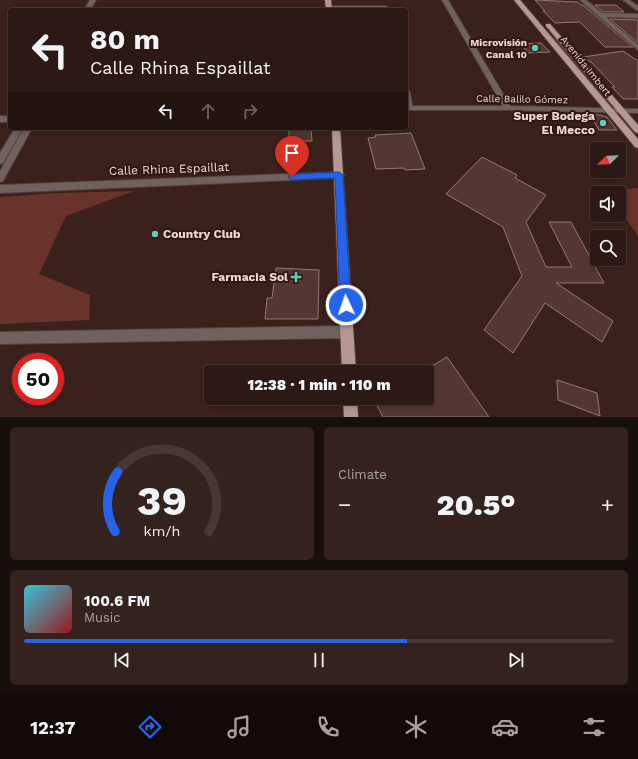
<!DOCTYPE html>
<html lang="en">
<head>
<meta charset="utf-8">
<style>
  body { margin:0; font-family:"Work Sans",sans-serif; background:#34221e; color:#f1f3f6; height:100vh; display:flex; flex-direction:column; font-size:15px; white-space:nowrap }
  * { box-sizing:border-box; margin:0 }
  p { font-size:13px; color:#a6a0a0 }
  .icon { flex:none; width:22px; height:22px; fill:none; stroke:currentColor; stroke-width:2; stroke-linecap:round; stroke-linejoin:round }
  .map { position:relative; height:417px; overflow:hidden }
  .panel { display:flex; flex-direction:column; gap:10px; padding:10px; background:#180e0c; flex:1 }
  .panel>* { flex:none }
  .banner { position:absolute; left:8px; top:8px; width:400px; height:122px; border-radius:4px; box-shadow:0 2px 6px #0003,0 0 0 1px #483834; background:#2c1915; color:#f1f3f6; overflow:hidden }
  .needle { width:26px; rotate:247deg }
  .tools { position:absolute; left:590px; top:142px; display:grid; gap:8px }
  .tools a { display:grid; place-items:center; width:36px; height:36px; border-radius:4px; background:#2c1915; box-shadow:0 2px 6px #0003,0 0 0 1px #483834; font-size:20px }
  .speed { position:absolute; left:12px; top:353px; display:flex; gap:8px; font-size:20px; font-weight:700; text-align:center }
  .speed>* { display:grid; place-content:center; width:52px; height:52px; border-radius:50%; background:#2c1915; box-shadow:0 2px 6px #0003,0 0 0 1px #483834; line-height:1 }
  .speed .limit { border:6px solid #d22; background:#fff; color:#111 }
  .pin { position:absolute; display:grid; place-items:center; width:34px; height:34px; color:#fff; margin:-41px -17px; border-radius:50% 50% 50% 0; rotate:-45deg; box-shadow:0 0 4px #0007 }
  .pin .icon { rotate:45deg }
  .me { position:absolute; width:44px; margin:-22px; rotate:357deg; stroke-linejoin:round; filter:drop-shadow(0 0 3px #0008) }
  .turn { display:flex; align-items:center; gap:14px; height:84px; padding:0 16px; font-size:18px }
  .turn .icon { width:52px; height:52px; stroke-width:2.5 }
  .turn b { display:block; font-size:28px; line-height:34px }
  .lanes { display:flex; align-items:center; height:38px; padding:0 16px; background:#0003; justify-content:center; gap:20px; direction:ltr }
  .lanes .off { opacity:.35 }
  .big { font-size:30px; font-weight:800; line-height:1.1 }
  .panel .tile { flex:1; display:flex; flex-direction:column; justify-content:center; gap:6px; min-width:0; padding:0 14px; border-radius:6px; background:#34221e }
  .panel .dial { align-items:center; gap:0 }
  .dial svg { height:104px; overflow:visible; fill:none; stroke:#483834; stroke-width:7; stroke-linecap:round; text-anchor:middle }
  .dial text { fill:#f1f3f6; stroke:none }
  .song { display:flex; align-items:center; gap:12px }
  .cover { width:48px; height:48px; border-radius:6px; background:linear-gradient(135deg,hsl(190 70% 55%),hsl(0 70% 35%)) }
  .played { height:4px; border-radius:2px; background:linear-gradient(90deg,#2563eb 65%,#483834 65%) }
  .keys { display:flex; justify-content:space-around; direction:ltr }
  .heat { display:flex; justify-content:space-between; align-items:center; font-size:22px; direction:ltr }
  .panel .tiles { flex:1; display:grid; gap:10px; grid-template-columns:1fr 1fr }
  .tile:last-child { grid-column:span 2 }
  .trip { position:absolute; left:204px; top:365px; width:230px; height:40px; border-radius:4px; background:#2c1915; box-shadow:0 2px 6px #0003,0 0 0 1px #483834; font-weight:800; line-height:40px; text-align:center }
  .tabs { display:flex; height:64px; justify-content:space-around; align-items:center; background:#120a08; color:#a6a0a0 }
  .tabs .icon { width:28px; height:28px }
  .tabs .current { color:#2563eb }
  .tabs b { font-size:18px; color:#f1f3f6 }
  .map>svg:first-child { display:block }
</style>
</head>
<body>
<div class="map">
<svg width="638" height="417" viewBox="0 0 638 417">
  <rect width="100%" height="100%" fill="#3b211c"/>
  <path fill="#69332b" d="M552 38H557L617 108H611Z
    M638 188V236L619 208V193H608L607 191Z
    M134 191 66 216 39 274 90 295 89 320 0 324V197L59 193Z"/>
  <path fill="#543732" stroke="#987771" d="M535 0 578 2 581 5H583L633 47H605L580 22 555 23 543 11H545Z
    M595 5H616L624 12H603Z
    M610 19 638 20V43Z
    M541 43 550 52 528 53 521 44Z
    M623 51 638 61V99H623L612 87H615L592 63 583 57Z
    M589 114 600 115 607 117 617 130H599Z
    M289 128H311L312 141H289Z
    M411 133 425 169 405 170 404 168 376 169 368 138 376 137 375 135Z
    M482 157 517 175 515 178 546 195 526 222 546 267H572L549 222H571L604 283H556L613 321 602 342 545 303 513 353 484 330 522 276 503 227 446 194Z
    M276 268 319 270 318 319H265L267 298H272Z
    M447 357 489 417H383L373 398H427V369Z
    M557 380 597 393 600 416 558 400Z"/>
  <g fill="none" stroke-linecap="round" stroke-linejoin="round">
    <g stroke="#573e3a" stroke-width="2">
      <path id="minor" d="M90 0H96L90 10H84Z
        M442 0H448L510 106 638 109V113L508 110H406V90L410 92 412 106H503Z
        M580 0H586L602 13 638 14V18L606 17 638 45V50Z
        M623 0H629L638 6V11Z
        M329 6H386L389 8 386 10 327 9V7Z
        M0 116H10V122H0Z
        M15 128H23L3 163 0 164V153Z
        M24 128H32L3 181 0 182V171Z
        M339 172 344 175 339 178 0 193V185Z
        M347 326 352 327 353 332 352 337 347 338 0 344V332Z"/>
    </g>
    <g stroke="#573e3a" stroke-width="2">
      <path id="major" d="M325 0H331L332 10H326Z
        M514 0H520L638 139V148L635 147Z
        M546 24H550L638 125V133L635 132 546 26Z
        M332 128H340L356 372H342Z
        M343 398H357L358 417H344Z"/>
    </g>
    <use href="#minor" fill="#6f615e" fill-rule="evenodd"/>
    <use href="#major" fill="#b69893" fill-rule="evenodd"/>
  </g>
  <path fill="#2563eb" stroke="#184099" d="M339 172 343 175 351 305 349 309 346 310 342 309 340 305 335 178 292 180 288 177 292 174Z"/>
  <g fill="#5cceba" stroke="#311713" stroke-width="1.5">
    <circle cx="535" cy="48" r="4"/>
    <circle cx="603" cy="123" r="4"/>
    <circle cx="155" cy="234" r="4"/>
    <path d="M294 271h4v4h4v4h-4v4h-4v-4h-4v-4h4z"/>
  </g>
  <g text-anchor="middle" dominant-baseline="central" stroke-width="4" stroke-linejoin="round" paint-order="stroke">
    <g font-size="10" font-weight="bold" fill="#ebd9d5" stroke="#311713" text-anchor="end">
      <text x="527" y="42">Microvisión<tspan x="527" dy="12">Canal 10</tspan></text>
    </g>
    <g font-size="10" fill="#ebd9d5" stroke="#311713">
      <text transform="translate(586 66) rotate(51)">Avenida Imbert</text>
      <text transform="translate(522 99) rotate(1)">Calle Balilo Gómez</text>
    </g>
    <g font-size="12" font-weight="bold" fill="#ebd9d5" stroke="#311713" text-anchor="end">
      <text x="595" y="116">Super Bodega<tspan x="595" dy="14">El Mecco</tspan></text>
      <text x="163" y="234" text-anchor="start">Country Club</text>
      <text x="288" y="277">Farmacia Sol</text>
    </g>
    <g font-size="12" fill="#ebd9d5" stroke="#311713">
      <text transform="translate(169 169) rotate(-2)">Calle Rhina Espaillat</text>
    </g>
  </g>
</svg>
<div class="tools">
<a><svg class="needle" viewBox="-14 -14 28 28"><path d="M0-13l5 13h-10z" fill="#e53935"/><path d="M0 13l5-13h-10z" fill="#a6a0a0"/></svg></a>
<a><svg class="icon" aria-label="sound" viewBox="0 0 24 24"><path d="M4 9h4l5-4v14l-5-4H4zM17 9q2 3 0 6"/></svg></a>
<a><svg class="icon" aria-label="search" viewBox="0 0 24 24"><circle cx="10" cy="10" r="6"/><path d="M15 15l6 6"/></svg></a>
</div>
<div class="speed"><div class="limit">50</div></div>
<div class="pin" style="left:292px;top:177px;background:#d93025"><svg class="icon" aria-label="arrive" viewBox="0 0 24 24"><path d="M6 21V4h12l-3 4 3 4H6"/></svg></div>
<svg class="me" style="left:346px;top:305px" viewBox="-20 -20 40 40"><circle r="17" fill="#2563eb" stroke="#fff" stroke-width="3"/><path d="M0-11L8 9 0 5-8 9z" fill="#fff"/></svg>
<div class="trip">12:38 · 1 min · 110 m</div>
<div class="banner">
<div class="turn"><svg class="icon" aria-label="left" viewBox="0 0 24 24"><path d="M17 20v-9H6M10 6l-5 5 5 5"/></svg><div><b>80 m</b>Calle Rhina Espaillat</div></div>
<div class="lanes"><svg class="icon" aria-label="left" viewBox="0 0 24 24"><path d="M17 20v-9H6M10 6l-5 5 5 5"/></svg><svg class="icon off" aria-label="ahead" viewBox="0 0 24 24"><path d="M12 20V5M6 11l6-6 6 6"/></svg><svg class="icon off" aria-label="right" viewBox="0 0 24 24"><path d="M7 20v-9h11M14 6l5 5-5 5"/></svg></div>
</div>
</div>
<section class="panel">
<div class="tiles">
<div class="tile dial"><svg viewBox="0 0 100 80">
<path d="M14 69A42 42 0 1 1 86 69"/>
<path d="M14 69A42 42 0 0 1 16 23" stroke="#2563eb"/>
<text x="50" y="56" font-size="32" font-weight="700">39</text>
<text x="50" y="72" font-size="11">km/h</text>
</svg></div>
<div class="tile"><p>Climate</p>
<div class="heat"><a>−</a><b class="big">20.5°</b><a>+</a></div>
</div>
<div class="tile">
<div class="song"><i class="cover"></i><div><b>100.6 FM</b><p>Music</p></div></div>
<div class="played"></div>
<div class="keys"><svg class="icon" aria-label="previous" viewBox="0 0 24 24"><path d="M18 5L8 12l10 7zM5 5v14"/></svg><svg class="icon" aria-label="pause" viewBox="0 0 24 24"><path d="M8 5v14M16 5v14"/></svg><svg class="icon" aria-label="next" viewBox="0 0 24 24"><path d="M6 5l10 7-10 7zM19 5v14"/></svg></div>
</div>
</div>
</section>
<nav class="tabs">
<b>12:37</b>
<svg class="icon current" aria-label="directions" viewBox="0 0 24 24"><path d="M12 3l9 9-9 9-9-9zM9 14v-3h6M13 9l2 2-2 2"/></svg>
<svg class="icon" aria-label="music" viewBox="0 0 24 24"><path d="M9 18V5l10-2v13"/><circle cx="6" cy="18" r="3"/><circle cx="16" cy="16" r="3"/></svg>
<svg class="icon" aria-label="phone" viewBox="0 0 24 24"><path d="M5 4h4l2 5-3 2q2 4 5 5l2-3 5 2v4C11 20 4 13 5 4z"/></svg>
<svg class="icon" aria-label="climate" viewBox="0 0 24 24"><path d="M12 3v18M4 7l16 10M4 17L20 7"/></svg>
<svg class="icon" aria-label="car" viewBox="0 0 24 24"><path d="M5 17H2v-5l4-1 3-4h7l3 4 3 1v5h-3M9 17h6M6 11h13"/><circle cx="7" cy="17" r="2"/><circle cx="17" cy="17" r="2"/></svg>
<svg class="icon" aria-label="filters" viewBox="0 0 24 24"><path d="M4 7h16M4 17h16"/><circle cx="9" cy="7" r="2"/><circle cx="15" cy="17" r="2"/></svg>
</nav>
</body>
</html>
